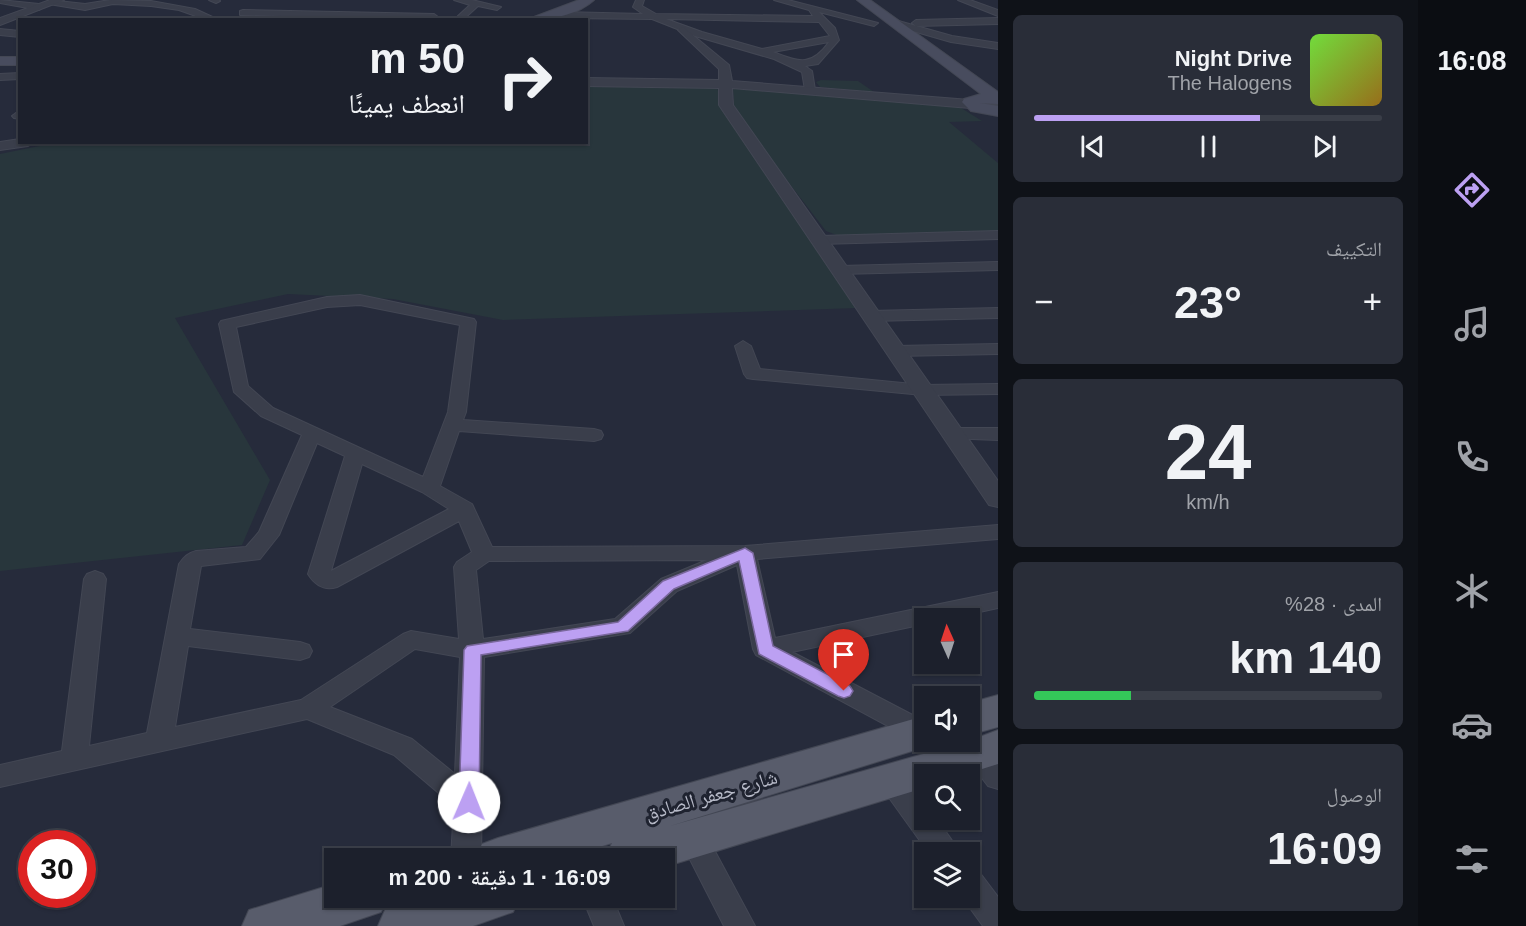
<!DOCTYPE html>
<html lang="ar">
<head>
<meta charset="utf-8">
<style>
  body { margin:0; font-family:Helvetica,"Noto Naskh Arabic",sans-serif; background:#292d38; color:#f1f3f6; direction:rtl; height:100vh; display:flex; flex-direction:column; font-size:22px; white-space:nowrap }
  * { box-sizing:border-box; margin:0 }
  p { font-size:20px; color:#a0a3a9 }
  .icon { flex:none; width:33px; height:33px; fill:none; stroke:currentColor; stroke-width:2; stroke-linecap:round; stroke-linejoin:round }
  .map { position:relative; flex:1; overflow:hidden; direction:ltr }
  .details { display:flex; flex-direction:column; gap:15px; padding:15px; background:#0f1218; width:420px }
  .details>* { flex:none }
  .guide { position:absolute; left:18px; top:18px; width:570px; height:126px; border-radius:0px; box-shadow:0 2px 4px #0004,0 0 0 2px #3a3e48; direction:rtl; background:#1c202c; color:#f1f3f6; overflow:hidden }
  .needle { width:39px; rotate:357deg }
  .fabs { position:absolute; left:914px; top:608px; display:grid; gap:12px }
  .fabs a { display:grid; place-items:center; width:66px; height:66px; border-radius:0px; background:#1c202c; box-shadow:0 2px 4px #0004,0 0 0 2px #3a3e48; font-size:30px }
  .speed { position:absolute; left:18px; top:830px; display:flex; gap:12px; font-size:30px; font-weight:700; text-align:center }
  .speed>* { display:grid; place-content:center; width:78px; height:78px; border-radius:50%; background:#1c202c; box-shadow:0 2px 4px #0004,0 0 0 2px #3a3e48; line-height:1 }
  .speed .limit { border:9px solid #d22; background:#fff; color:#111 }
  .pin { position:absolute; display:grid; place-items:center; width:51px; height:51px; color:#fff; margin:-62px -26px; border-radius:50% 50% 50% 0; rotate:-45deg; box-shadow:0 0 6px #0007 }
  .pin .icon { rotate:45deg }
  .me { position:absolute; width:66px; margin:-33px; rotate:1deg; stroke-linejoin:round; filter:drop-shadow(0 0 4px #0008) }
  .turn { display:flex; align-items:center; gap:21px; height:126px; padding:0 24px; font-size:27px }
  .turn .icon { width:78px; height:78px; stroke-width:2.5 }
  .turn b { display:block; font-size:42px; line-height:51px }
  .big { font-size:45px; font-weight:600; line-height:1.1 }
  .details .widget { flex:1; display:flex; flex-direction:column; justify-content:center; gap:9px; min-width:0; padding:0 21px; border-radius:9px; background:#292d38 }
  .details .dial { align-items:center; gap:0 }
  .dial b { font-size:78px; line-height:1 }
  .song { display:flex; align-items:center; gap:18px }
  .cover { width:72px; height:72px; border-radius:9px; background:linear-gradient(135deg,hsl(100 70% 55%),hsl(40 70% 35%)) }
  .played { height:6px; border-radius:3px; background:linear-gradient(90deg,#bca0f2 65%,#3a3e48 65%) }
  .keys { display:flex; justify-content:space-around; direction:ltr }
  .heat { display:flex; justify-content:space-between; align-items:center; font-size:33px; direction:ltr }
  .charge { height:9px; border-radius:4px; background:linear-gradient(90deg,#34c759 28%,#3a3e48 0) }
  .trip { position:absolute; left:324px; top:848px; width:351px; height:60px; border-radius:0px; background:#1c202c; box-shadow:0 2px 4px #0004,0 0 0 2px #3a3e48; font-weight:600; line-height:60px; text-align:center; direction:rtl }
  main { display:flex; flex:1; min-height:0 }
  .tab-bar { display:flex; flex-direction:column; width:108px; justify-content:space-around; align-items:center; background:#0b0d12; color:#a0a3a9 }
  .tab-bar .icon { width:42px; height:42px }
  .tab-bar .current { color:#bca0f2 }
  .tab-bar b { font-size:27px; color:#f1f3f6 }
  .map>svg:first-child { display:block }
</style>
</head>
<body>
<main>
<nav class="tab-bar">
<b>16:08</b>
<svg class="icon current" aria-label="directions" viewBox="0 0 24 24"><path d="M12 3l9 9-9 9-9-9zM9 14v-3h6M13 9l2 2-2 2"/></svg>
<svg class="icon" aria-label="music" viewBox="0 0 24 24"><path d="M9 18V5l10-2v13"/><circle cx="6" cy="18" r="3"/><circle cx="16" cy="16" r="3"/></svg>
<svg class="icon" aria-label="phone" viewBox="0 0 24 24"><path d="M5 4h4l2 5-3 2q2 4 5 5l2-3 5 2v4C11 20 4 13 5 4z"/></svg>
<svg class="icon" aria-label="climate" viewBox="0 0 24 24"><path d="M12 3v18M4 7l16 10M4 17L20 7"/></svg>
<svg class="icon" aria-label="car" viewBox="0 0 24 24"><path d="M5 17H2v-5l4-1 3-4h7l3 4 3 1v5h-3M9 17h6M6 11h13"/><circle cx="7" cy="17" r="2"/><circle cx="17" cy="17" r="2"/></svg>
<svg class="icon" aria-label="filters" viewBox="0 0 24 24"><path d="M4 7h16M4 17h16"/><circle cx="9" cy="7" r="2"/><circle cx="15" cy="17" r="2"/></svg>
</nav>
<section class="details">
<div class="widget">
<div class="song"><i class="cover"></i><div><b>Night Drive</b><p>The Halogens</p></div></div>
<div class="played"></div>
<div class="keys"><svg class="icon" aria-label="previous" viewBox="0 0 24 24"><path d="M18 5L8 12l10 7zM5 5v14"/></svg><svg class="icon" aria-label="pause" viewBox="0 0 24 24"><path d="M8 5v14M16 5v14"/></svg><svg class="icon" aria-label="next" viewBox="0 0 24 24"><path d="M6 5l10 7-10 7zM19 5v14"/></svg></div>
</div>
<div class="widget"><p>التكييف</p>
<div class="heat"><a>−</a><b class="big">23°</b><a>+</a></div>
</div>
<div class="widget dial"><b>24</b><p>km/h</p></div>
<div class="widget"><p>المدى · 28%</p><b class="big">140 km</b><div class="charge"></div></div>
<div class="widget"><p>الوصول</p><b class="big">16:09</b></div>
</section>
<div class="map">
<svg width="998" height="926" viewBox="0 0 998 926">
  <rect width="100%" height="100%" fill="#262b3b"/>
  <path fill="#28363c" d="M821 80 858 81 874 92 820 87 816 82Z
    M587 84 717 87 720 99 857 308 503 320 393 299 288 294 175 318 270 480 242 545 0 571V154L59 142H586Z
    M733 88 958 106 982 121 949 122 998 163V233L839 236 826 231 768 156 734 105Z"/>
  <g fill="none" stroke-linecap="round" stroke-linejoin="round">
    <g stroke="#434754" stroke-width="2">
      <path id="minor" d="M0 0 39 4 43 7 39 10 0 3Z
        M49 0 85 4 110 0 151 1 195 9 219 20H207L179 10 151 6 113 4 85 10 49 4Z
        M209 0H219L220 1 216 3Z
        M454 0H472L501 7 497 10 478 6 467 16 471 20H461L458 16 470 5Z
        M636 0H644L642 6 656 14 813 16 809 10 774 0H788L878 23 874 26 819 12 835 28 839 40 818 64 805 66 812 71 815 90 810 93 805 90 802 72 774 59 695 36 652 19 562 18 558 15 562 12 643 14 633 7ZM666 19 819 22 830 36 762 49 702 32ZM829 42C810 68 798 61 773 52Z
        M958 0H970L998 10V16Z
        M243 10 434 14 438 17 432 20 240 15V11Z
        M998 18V24L916 26 912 23 916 20Z
        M895 20 952 36 998 43V49L951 42 892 25 891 23Z
        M0 29 20 31V37L0 35Z
        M20 73V79L0 80V74Z
        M20 110V119L14 118 12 116Z
        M998 231V239L820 244 813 240 820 236Z
        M998 262V270L840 274 833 270 840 266Z
        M360 295 474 319 476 322 466 412 463 420 594 429 601 431 603 435 601 439 594 441 459 431 440 486 472 504 492 547 745 546 998 525V539L757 559 775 638 998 592V608L952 618H924V624L792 652 924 721V741H931L923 744 914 740 756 655 753 649 737 565 677 591 630 633 484 657 481 858H451L454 806 394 755 307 719 0 787V765L62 751 84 579 87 574 95 571 103 574 106 579 89 746 147 733 179 564C184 557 188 553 196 551L246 547 259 532 302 435 261 416 234 392 219 324 221 321 327 297ZM360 305 460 325 448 412 423 477 273 408 248 386 236 327 327 307ZM317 443 345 456 308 574C315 585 324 591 337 587L459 521 472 552 457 562 454 567 459 639 411 631 403 634 301 700 175 727 188 646 300 660 309 657 312 651 309 645 300 642 190 629 201 566 260 559 279 535ZM362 464 422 492 449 509 331 571ZM707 560 661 579 615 619 483 639 476 570 489 561ZM415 649 460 657 455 774 412 739 330 707Z
        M998 308V318L871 321 863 316 871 311Z
        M743 341 751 346 760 369 923 385 998 384V394L923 395 753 379 747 378 744 374 735 346Z
        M998 344V354L896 356 888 351 896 346Z
        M953 428H998V440L946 438 944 434 946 430Z
        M976 742 985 745 998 759V789L988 786 963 753 967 745Z
        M891 770 901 773 924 803V819H937L960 852H928L877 781 881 773Z
        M693 825 703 829 755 926H724L679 838 683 829Z
        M969 869 980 873 998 897V926H983L962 897H969Z
        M582 897H612L624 926H594Z"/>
    </g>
    <g stroke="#434754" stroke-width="2">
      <path id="tertiary" d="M50 0H64L0 25V18Z
        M683 27 729 65 732 81 970 100 977 104 970 108 732 88 733 105 998 481V507L989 505 719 105V88L586 86V78L719 80V69L678 30Z
        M20 139V142H35L28 146 0 150V142Z"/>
    </g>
    <g stroke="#434754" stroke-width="2">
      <path id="secondary" d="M579 0H594C576 16 549 20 526 20Z
        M857 0H870L998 92V104L980 103 998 106V116L971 111 962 102 964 99 981 94Z
        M0 57H20V65H0Z"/>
    </g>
    <g stroke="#434754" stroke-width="2">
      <path id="primary" d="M998 695V727L969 735V703Z
        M924 716V741H939L938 743 670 826 969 741 998 730V764L966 774H924V788L664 867V858H605L612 843 564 858H476L482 844 498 838Z
        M334 884V897H388L381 912 340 926H242L249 910Z
        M424 897H520L513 912 473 926H378L385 910Z"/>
    </g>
    <use href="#minor" fill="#3a3e4b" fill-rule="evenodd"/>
    <use href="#tertiary" fill="#3a3e4b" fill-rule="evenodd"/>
    <use href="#secondary" fill="#484c5e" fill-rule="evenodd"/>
    <use href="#primary" fill="#585c6b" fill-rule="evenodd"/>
  </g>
  <path fill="#bca0f2" stroke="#7a689d" stroke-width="1.5" d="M745 548 753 553 773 646 850 686 853 691 850 696 844 698 838 696 759 654 739 561 674 589 628 631 481 655 479 802 476 808 469 810 462 808 459 802 464 650 467 646 618 622 663 581Z"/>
  <g text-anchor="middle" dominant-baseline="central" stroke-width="6" stroke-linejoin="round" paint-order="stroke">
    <g font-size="20" fill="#b6b9c7" stroke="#1f2330">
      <text transform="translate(711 795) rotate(-16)">شارع جعفر الصادق</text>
    </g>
  </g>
</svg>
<div class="fabs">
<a><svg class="needle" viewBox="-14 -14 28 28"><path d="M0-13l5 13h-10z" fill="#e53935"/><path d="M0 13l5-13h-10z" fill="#a0a3a9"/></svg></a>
<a><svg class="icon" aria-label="sound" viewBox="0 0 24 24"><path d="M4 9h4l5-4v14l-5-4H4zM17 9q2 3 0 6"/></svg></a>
<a><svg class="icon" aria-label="search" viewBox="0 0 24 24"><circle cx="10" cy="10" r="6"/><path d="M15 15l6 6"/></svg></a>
<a><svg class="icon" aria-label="layers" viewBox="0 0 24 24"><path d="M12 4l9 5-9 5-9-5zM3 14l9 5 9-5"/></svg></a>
</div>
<div class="speed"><div class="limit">30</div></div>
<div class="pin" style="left:844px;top:691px;background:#d93025"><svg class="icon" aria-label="arrive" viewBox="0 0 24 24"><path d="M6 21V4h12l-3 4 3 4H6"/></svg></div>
<svg class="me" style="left:469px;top:802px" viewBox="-20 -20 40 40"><circle r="19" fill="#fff"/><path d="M0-13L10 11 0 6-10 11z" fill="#bca0f2"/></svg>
<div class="trip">16:09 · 1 دقيقة · 200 m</div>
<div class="guide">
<div class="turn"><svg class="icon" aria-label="right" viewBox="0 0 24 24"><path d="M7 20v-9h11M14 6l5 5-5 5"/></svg><div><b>50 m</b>انعطف يمينًا</div></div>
</div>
</div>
</main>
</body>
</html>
